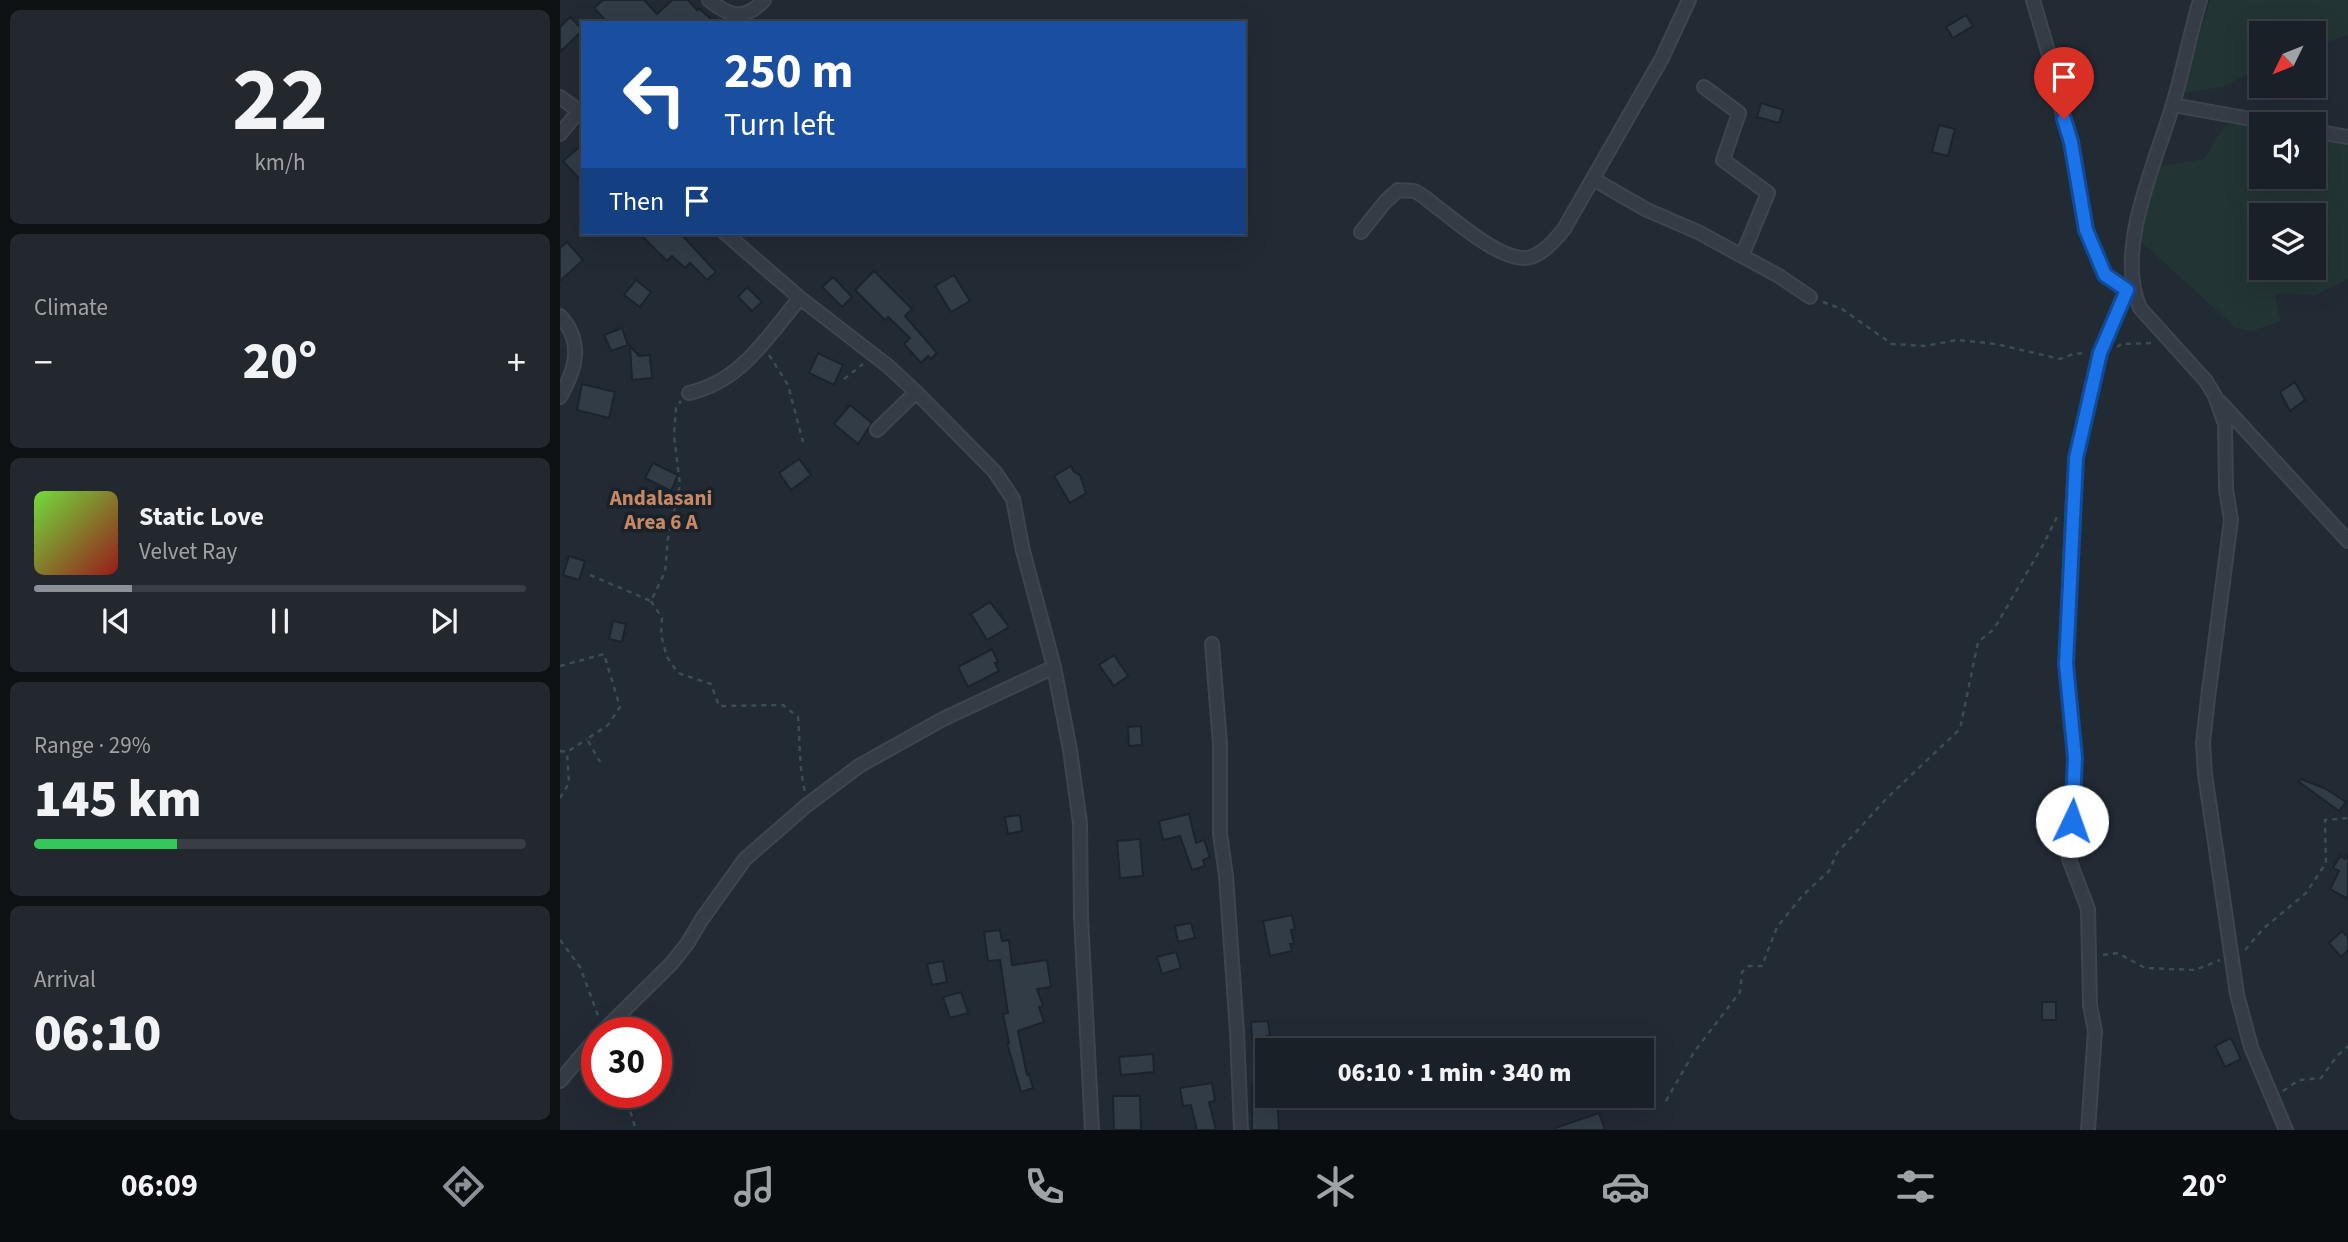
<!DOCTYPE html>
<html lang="en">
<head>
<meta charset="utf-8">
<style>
  body { margin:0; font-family:"Source Sans 3",sans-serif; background:#23282f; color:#f1f3f6; height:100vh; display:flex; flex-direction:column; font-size:26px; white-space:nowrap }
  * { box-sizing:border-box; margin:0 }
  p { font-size:23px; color:#9fa3a7 }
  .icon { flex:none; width:38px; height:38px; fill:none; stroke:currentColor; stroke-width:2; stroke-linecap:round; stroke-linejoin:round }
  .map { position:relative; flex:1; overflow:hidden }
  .sheet { display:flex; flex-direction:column; gap:10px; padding:10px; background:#0e1215; width:560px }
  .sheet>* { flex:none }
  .banner { position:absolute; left:21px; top:21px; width:665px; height:214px; border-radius:0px; box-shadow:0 7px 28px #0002,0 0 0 2px #383e44; background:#1a4fa0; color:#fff; overflow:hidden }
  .needle { width:46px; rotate:227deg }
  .controls { position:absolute; left:1689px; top:21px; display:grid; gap:14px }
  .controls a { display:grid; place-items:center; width:77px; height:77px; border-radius:0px; background:#1a2027; box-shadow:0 7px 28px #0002,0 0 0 2px #383e44; font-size:35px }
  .speed { position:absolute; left:21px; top:1017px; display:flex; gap:14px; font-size:35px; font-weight:700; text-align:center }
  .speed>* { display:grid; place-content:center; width:91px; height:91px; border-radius:50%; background:#1a2027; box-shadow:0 7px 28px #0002,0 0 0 2px #383e44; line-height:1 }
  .speed .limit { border:10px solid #d22; background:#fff; color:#111 }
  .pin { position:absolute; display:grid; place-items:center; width:60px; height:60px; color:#fff; margin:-72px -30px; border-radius:50% 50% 50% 0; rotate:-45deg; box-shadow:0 0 7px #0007 }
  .pin .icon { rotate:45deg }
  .me { position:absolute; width:77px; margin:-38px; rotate:3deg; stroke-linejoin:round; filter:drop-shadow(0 0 5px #0008) }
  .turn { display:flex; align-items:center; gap:24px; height:147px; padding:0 28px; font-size:32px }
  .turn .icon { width:91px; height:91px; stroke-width:2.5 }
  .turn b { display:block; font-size:49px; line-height:60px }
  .then { display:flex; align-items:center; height:66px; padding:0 28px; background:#0003; gap:14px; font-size:26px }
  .big { font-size:52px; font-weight:800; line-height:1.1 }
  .sheet .card { flex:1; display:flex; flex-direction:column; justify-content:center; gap:10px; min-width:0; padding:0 24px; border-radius:10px; background:#23282f }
  .sheet .dial { align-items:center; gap:0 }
  .dial b { font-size:91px; line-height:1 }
  .song { display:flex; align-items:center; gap:21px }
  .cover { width:84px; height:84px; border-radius:10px; background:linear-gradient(135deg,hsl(100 70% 55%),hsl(0 70% 35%)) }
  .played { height:7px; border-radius:4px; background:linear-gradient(90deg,#8c9099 20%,#383e44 20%) }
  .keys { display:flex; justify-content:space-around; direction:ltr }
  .heat { display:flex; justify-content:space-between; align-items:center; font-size:38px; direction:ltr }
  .charge { height:10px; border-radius:5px; background:linear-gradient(90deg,#34c759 29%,#383e44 0) }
  .trip { position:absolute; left:695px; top:1038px; width:399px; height:70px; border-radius:0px; background:#1a2027; box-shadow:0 7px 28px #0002,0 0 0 2px #383e44; font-weight:800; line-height:70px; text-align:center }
  .tab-bar { display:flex; height:112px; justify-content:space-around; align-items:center; background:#0a0d10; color:#9fa3a7 }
  .tab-bar .icon { width:49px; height:49px }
  .tab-bar .on { color:#8c9099 }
  .tab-bar b { font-size:32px; color:#f1f3f6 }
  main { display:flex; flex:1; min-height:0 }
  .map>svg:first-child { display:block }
</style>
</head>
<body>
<main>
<section class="sheet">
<div class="card dial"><b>22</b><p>km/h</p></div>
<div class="card"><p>Climate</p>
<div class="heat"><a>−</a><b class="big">20°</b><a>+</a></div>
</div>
<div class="card">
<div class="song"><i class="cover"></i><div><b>Static Love</b><p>Velvet Ray</p></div></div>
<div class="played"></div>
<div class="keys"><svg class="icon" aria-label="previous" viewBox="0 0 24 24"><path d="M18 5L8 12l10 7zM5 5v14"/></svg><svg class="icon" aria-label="pause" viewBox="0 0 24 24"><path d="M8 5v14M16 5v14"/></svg><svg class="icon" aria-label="next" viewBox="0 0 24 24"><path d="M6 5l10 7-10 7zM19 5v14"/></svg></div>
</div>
<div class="card"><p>Range · 29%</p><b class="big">145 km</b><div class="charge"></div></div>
<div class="card"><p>Arrival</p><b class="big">06:10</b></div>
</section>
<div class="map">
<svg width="1788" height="1130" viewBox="0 0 1788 1130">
  <rect width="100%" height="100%" fill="#222a34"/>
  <path fill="#233435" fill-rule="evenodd" d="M1650 0H1788V35L1754 47V33H1701V67L1663 87 1623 93Z
    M1666 124 1701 127V177H1754V131L1788 143V279L1756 295 1715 294 1721 321 1692 331 1676 328 1577 238 1597 167 1644 159ZM1701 215H1754V268H1701Z"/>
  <path fill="#313c47" stroke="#1c232b" stroke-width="2" d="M43 0H84L97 14 112 0H128L137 10 138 8 156 23H48L34 8Z
    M1406 15 1413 26 1393 38 1386 27Z
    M10 17 23 30 0 52V27Z
    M1201 103 1223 110 1219 123 1197 117Z
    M1379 125 1395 129 1388 156 1372 152Z
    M23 144V183L3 161Z
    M79 233H120L156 272 147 280 130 263 125 268 112 256 107 261Z
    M7 242 23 260 0 281V248Z
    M314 271 352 309 345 316 377 353 371 359 368 356 361 363 344 344 350 338 328 317 325 320 295 290Z
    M394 275 410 301 391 312 375 286Z
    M273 277 292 297 282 307 262 287Z
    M76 280 91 292 80 307 64 295Z
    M187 287 202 302 192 311 178 297Z
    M62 328 68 345 51 351 44 335Z
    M70 346 79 356 90 355 92 378 72 380Z
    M258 353 283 365 274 385 249 373Z
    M1735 382 1745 400 1730 411 1720 392Z
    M22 384 55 392 49 418 17 410Z
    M290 405 312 423 298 444 274 424Z
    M239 459 251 475 231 490 219 473Z
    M93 463 118 475 111 491 85 478Z
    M511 466 514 472 520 475 526 493 510 503 494 476Z
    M9 556 25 561 19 580 3 575Z
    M430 602 449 627 427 640 411 614Z
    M53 621 66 624 62 642 49 639Z
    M432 649 438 662 435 663 439 671 408 687 398 667Z
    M554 655 568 676 554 686 539 665Z
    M581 726 582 745 569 746 568 727Z
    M1741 779 1766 789 1786 802 1779 811 1739 782Z
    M629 814 636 843 644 840 650 857 643 860 645 866 632 870 620 836 603 840 599 821Z
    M460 815 462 831 448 834 445 817Z
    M580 839 583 876 560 878 557 841Z
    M1788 854V899L1770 889 1779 871 1773 868 1780 856 1785 859Z
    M732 915 735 929 731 930 734 944H730L732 951 710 956 703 921Z
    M631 923 635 938 618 942 615 926Z
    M440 930 442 941 449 940 452 965 487 960 491 987 477 989 483 1006 479 1007 484 1022 458 1031 467 1075 469 1074 473 1088 461 1092 447 1043H449L443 1014 448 1013 440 960 428 961 424 932Z
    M1782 931 1788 937V950L1781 957 1769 943Z
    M616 952 621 968 602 974 597 957Z
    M383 961 387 982 372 985 367 964Z
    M401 992 408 1013 390 1018 383 997Z
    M1482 1002H1496V1020H1482Z
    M708 1021 710 1036H707V1074L702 1075 692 1038 691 1022Z
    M1671 1038 1681 1059 1665 1067 1655 1046Z
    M593 1054 594 1072 561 1075 559 1057Z
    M652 1083 655 1101 649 1102 656 1130H637L631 1105 623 1106 620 1088Z
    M707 1083V1096H717L719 1130H692V1084Z
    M553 1096H580L581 1130H554Z
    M1039 1113 1045 1130H996L995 1128Z"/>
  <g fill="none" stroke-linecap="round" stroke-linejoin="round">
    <g stroke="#3e454e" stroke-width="16">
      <path id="street" d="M149 0C169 16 184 22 204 0
        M1473 0 1488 51 1497 96 1512 142 1526 230 1545 275 1567 290
        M1640 0C1630 35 1623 70 1613 104 1596 163 1554 249 1580 308L1646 381 1655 396 1665 424 1666 489 1671 520 1648 698 1643 743 1645 774 1677 994 1691 1047 1726 1130
        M1144 87 1179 113 1163 160 1208 193 1182 256
        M0 97 23 114
        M1613 105 1719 124
        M1754 131 1788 137
        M0 134 19 111
        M1033 179 1087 210 1138 232 1219 276 1250 297
        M801 232 825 202 838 190C843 191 850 190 854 191 863 194 873 205 881 210 900 225 947 265 971 257 985 252 995 240 1004 229L1102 58 1129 0
        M165 233 240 298 328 366 356 392 435 472 453 499 463 551 494 667 510 750 520 823 521 917 532 1130
        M0 316C24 342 16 369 0 397
        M129 393C182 381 207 337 240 298
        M1660 402 1788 541
        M317 430 356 392
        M652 644 660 744V834L666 876 677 1032 681 1130
        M42 1032 111 964 127 944 142 919 185 859 247 805 299 766 383 719 494 667
        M0 1081 37 1037
        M1528 1130 1535 1031 1530 1005 1528 909 1509 859 1515 758 1506 664 1513 497 1516 458 1540 353 1567 290 1573 282"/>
    </g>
    <path stroke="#3c4d4e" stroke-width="2.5" stroke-dasharray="5 5" stroke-linecap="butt" d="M1263 302 1282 309 1332 344 1365 346 1397 340 1436 344 1500 359 1513 354 1527 353
      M1557 347 1561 344 1595 343
      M209 355 228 385 243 442
      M284 379 303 364
      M30 575 91 601 105 572 108 538 120 485 114 436 116 408 121 401
      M91 601 102 618 101 635 107 657 118 673 151 684 159 706 223 705 238 717C240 742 239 767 245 792
      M0 666 44 654 60 707 48 725 27 739 40 762
      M0 751 7 752 27 739
      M0 798 9 783 7 752
      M0 940 20 967 39 1018
      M1685 950 1703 929 1746 893 1766 863 1765 820 1788 818
      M1543 955 1558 953 1585 968 1635 970 1660 960
      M1723 1091 1739 1080 1761 1078 1777 1056 1788 1046
      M72 1092 69 1107 76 1130
      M1106 1101 1134 1052 1180 992 1182 972 1189 966H1202L1217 927 1243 895 1269 871 1277 853 1326 799 1400 729 1418 642 1434 629 1483 545 1498 515"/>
    <use href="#street" stroke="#353c45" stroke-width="12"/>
  </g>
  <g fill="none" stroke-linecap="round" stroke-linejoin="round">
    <g stroke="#114b97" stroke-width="18">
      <path id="route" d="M1504 119 1511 142 1526 230 1545 275 1567 290 1540 353 1516 458 1506 664 1515 758 1512 821"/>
    </g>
    <use href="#route" stroke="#1a73e8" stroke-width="12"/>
  </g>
  <g text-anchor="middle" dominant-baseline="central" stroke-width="7" stroke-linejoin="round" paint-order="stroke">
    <g font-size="21" font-weight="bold" fill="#c78965" stroke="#1a2129">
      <text x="101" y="498">Andalasani<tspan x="101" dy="24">Area 6 A</tspan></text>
    </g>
  </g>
</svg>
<div class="controls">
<a><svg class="needle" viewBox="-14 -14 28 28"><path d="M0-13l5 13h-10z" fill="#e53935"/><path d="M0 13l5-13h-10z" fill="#9fa3a7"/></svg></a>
<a><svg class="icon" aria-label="sound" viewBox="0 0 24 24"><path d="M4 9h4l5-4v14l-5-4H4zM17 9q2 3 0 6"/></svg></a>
<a><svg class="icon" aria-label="layers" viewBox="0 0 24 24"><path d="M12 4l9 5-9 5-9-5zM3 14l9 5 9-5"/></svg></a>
</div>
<div class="speed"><div class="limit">30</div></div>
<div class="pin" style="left:1504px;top:119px;background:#d93025"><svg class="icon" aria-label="arrive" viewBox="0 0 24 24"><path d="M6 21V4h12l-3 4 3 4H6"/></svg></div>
<svg class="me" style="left:1512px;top:821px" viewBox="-20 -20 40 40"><circle r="19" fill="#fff"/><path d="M0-13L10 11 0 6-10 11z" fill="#1a73e8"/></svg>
<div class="trip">06:10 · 1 min · 340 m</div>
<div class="banner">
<div class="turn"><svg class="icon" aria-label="left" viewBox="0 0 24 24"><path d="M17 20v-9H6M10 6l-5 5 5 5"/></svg><div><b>250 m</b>Turn left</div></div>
<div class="then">Then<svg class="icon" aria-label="arrive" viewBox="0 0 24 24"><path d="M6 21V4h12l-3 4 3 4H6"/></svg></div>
</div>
</div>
</main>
<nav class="tab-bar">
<b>06:09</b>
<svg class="icon on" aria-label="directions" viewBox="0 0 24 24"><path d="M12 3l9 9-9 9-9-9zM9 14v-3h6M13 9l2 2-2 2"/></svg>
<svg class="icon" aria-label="music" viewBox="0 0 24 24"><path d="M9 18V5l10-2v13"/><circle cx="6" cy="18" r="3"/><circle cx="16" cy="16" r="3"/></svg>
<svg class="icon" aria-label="phone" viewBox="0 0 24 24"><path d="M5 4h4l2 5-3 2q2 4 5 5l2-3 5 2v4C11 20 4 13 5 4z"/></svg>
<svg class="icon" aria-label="climate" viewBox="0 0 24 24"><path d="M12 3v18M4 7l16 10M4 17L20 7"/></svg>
<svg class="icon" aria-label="car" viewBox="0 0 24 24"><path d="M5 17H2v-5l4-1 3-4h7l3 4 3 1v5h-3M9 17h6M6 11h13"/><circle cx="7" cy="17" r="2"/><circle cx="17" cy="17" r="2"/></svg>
<svg class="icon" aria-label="filters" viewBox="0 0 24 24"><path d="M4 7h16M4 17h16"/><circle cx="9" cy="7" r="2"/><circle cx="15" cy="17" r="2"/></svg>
<b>20°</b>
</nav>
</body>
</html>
